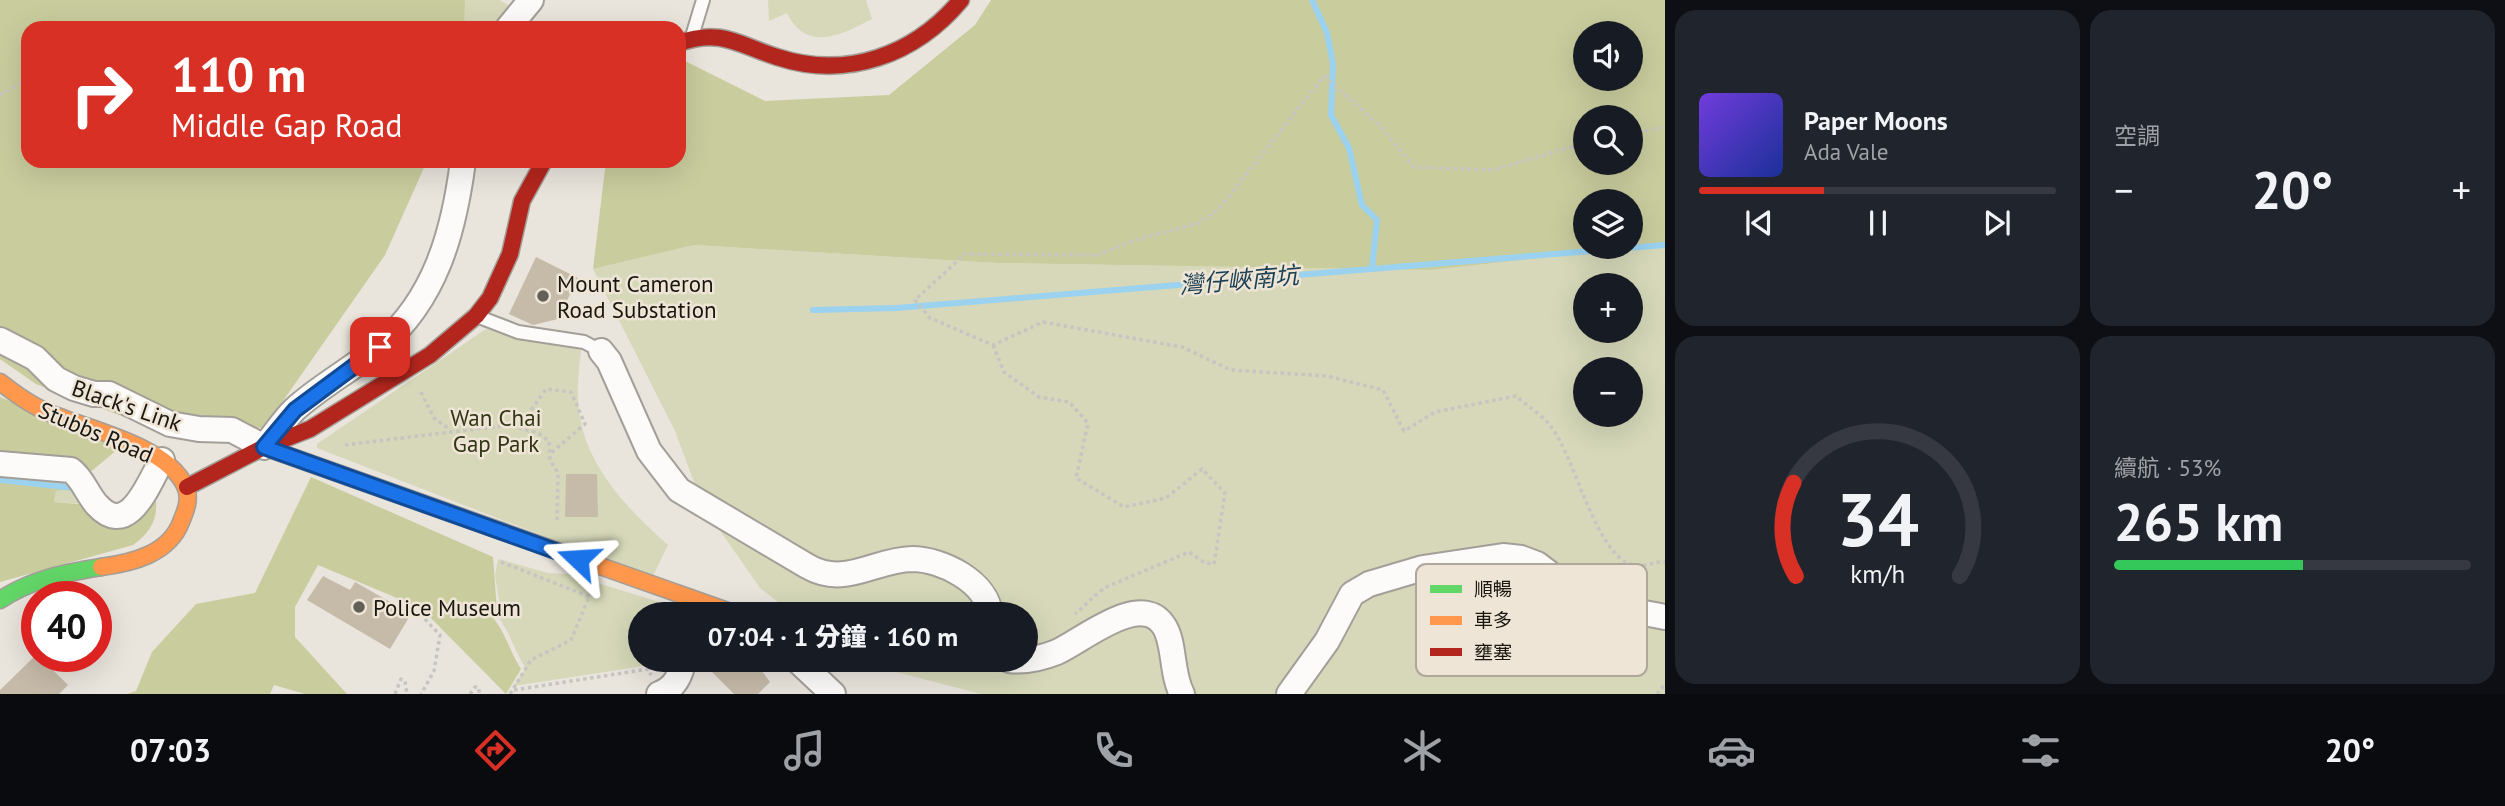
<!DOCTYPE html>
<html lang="zh-TW">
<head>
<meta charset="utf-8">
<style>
  body { margin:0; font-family:"PT Sans","Noto Sans TC",sans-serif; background:#20242c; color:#f1f3f6; height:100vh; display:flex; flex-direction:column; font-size:26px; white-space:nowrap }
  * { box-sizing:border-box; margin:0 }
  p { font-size:23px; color:#9ea1a6 }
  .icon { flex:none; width:38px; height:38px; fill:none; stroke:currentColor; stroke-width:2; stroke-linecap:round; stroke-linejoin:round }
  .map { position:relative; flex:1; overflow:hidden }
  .sheet { display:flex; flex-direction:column; gap:10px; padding:10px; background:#0d0f14; width:840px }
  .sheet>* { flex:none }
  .guide { position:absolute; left:21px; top:21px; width:665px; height:147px; border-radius:21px; box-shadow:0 7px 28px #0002; background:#d93025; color:#fff; overflow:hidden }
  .fabs { position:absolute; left:1573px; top:21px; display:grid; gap:14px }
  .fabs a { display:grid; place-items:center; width:70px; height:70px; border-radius:50%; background:#171b24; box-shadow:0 7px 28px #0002; font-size:35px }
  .speed { position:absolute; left:21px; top:581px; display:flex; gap:14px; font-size:35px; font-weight:700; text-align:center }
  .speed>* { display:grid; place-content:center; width:91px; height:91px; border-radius:50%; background:#171b24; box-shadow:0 7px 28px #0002; line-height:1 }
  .speed .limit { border:10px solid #d22; background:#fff; color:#111 }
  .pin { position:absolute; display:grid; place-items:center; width:60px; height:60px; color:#fff; margin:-30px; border-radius:14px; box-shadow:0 4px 10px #0006 }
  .me { position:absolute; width:77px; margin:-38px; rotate:290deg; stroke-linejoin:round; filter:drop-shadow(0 0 5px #0008) }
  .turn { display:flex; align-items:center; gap:24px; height:147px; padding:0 35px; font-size:32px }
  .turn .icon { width:91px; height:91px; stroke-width:2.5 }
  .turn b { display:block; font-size:49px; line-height:60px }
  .big { font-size:52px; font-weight:800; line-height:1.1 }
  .sheet .tile { flex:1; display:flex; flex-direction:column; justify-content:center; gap:10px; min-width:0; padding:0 24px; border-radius:21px; background:#20242c }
  .sheet .dial { align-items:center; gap:0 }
  .dial svg { height:182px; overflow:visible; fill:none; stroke:#363941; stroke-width:7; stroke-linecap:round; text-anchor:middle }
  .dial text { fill:#f1f3f6; stroke:none }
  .song { display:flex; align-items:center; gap:21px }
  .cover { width:84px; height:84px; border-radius:10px; background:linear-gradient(135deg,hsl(260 70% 55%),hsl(230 70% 35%)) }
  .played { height:7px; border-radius:4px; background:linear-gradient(90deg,#d93025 35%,#363941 35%) }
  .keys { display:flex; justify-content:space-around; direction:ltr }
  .heat { display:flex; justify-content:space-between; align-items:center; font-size:38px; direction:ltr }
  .charge { height:10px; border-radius:5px; background:linear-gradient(90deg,#34c759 53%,#363941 0) }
  .sheet .tiles { flex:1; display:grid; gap:10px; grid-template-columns:repeat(2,1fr) }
  .trip { position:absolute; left:628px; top:602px; width:410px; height:70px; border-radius:35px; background:#171b24; box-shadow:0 7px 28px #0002; font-weight:800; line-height:70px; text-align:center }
  .tabs { display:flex; height:112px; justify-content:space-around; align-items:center; background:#090b0e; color:#9ea1a6 }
  .tabs .icon { width:49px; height:49px }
  .tabs .current { color:#d93025 }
  .tabs b { font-size:32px; color:#f1f3f6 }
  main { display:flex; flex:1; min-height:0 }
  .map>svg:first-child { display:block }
</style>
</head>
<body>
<main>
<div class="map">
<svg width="1665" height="694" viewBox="0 0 1665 694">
  <rect width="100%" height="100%" fill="#e9e4dc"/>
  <path fill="#d6d8b9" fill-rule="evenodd" d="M457 0H500L509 6 494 28H442Z
    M768 0H866L872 19C841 35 807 53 787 13L769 21Z
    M1665 244V694H981L854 661 851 660H1026V614H793L760 588 703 506 675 431 593 269 694 245 998 263 1431 270ZM1586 285H1631V331H1586ZM1586 369H1631V415H1586ZM1486 565 1550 568 1538 582 1494 577Z
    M486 329C518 339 549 341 581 348 580 364 577 381 578 397 579 459 624 506 668 545L652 578 317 448V444Z
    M70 489 90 504 54 502 56 491Z
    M498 559 548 573 569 574 659 602 667 614H640V660L671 662 513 686 526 668C514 651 511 634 498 617L501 612 495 575Z"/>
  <path fill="#c9cc9d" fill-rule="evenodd" d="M0 0H465L464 28H28V161H427L385 255 264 428 146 425 36 384 0 359Z
    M991 0H1665V244L1431 270 998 263 694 245 593 269 606 161H679V64L683 60 765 101 889 95 975 25ZM1586 33H1631V79H1586ZM1586 117H1631V163H1586ZM1586 201H1631V247H1586Z
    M0 397 118 449 70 489 56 491 54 502 90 505 101 519 154 489C160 514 154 530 133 545L0 582Z
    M311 477 493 557 497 611 494 619C507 636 510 652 521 669L506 694 421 608 318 565 295 607V637L347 694H305L274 685 270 694H127L136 691 152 652 196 604 255 593Z"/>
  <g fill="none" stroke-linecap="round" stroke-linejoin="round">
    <path stroke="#9ad2f0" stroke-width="6" d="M1312 0 1327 33 1333 64 1331 115 1349 148 1362 205 1377 220 1372 269
      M813 310 896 308 1665 245
      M0 480 75 488"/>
  </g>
  <path fill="#c6baa9" d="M536 257 578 278 558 319 533 325 509 314Z
    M566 474H597L598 517H565Z
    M323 576 350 590 355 582 411 614 390 649 307 600Z
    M37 654 68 685 59 694H0V690Z
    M723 660H754L770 682 758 694H734L712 672Z"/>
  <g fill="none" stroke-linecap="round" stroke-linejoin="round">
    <g stroke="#a39f98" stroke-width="16">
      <path id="lane" d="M693 33 703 0
        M479 317 518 332 584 342 601 351"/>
    </g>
    <g stroke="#a39f98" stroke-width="28">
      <path id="street" d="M508 28 531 0
        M0 340 35 358 56 379 74 388 94 394H109L170 424 199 429 232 430 264 447C274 435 283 421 294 410 320 386 353 369 380 346 436 299 454 231 463 161
        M601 351 609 361 649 451 679 490 807 566C845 588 873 560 912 559 942 559 987 582 990 614
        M0 464 71 470C83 479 87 494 97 505 129 540 149 482 162 460
        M797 660 833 694
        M1009 660C1025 662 1042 658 1057 652 1082 641 1141 590 1164 626 1175 643 1171 673 1182 694
        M659 694C675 688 680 676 684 660
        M1289 694 1327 641 1352 594 1369 584 1423 568 1503 556 1521 558 1537 564 1587 602 1665 617"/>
    </g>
    <g stroke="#a39f98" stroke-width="19">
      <path id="fast" d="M0 600C32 579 64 573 101 567"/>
    </g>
    <g stroke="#a39f98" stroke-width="19">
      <path id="slow" d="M0 382C14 393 29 404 45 411 84 429 166 444 185 486 191 498 186 510 181 522 169 554 132 563 101 567
        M501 531 736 614"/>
    </g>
    <g stroke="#a39f98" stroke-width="19">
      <path id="jam" d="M679 43C721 28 739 45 777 57 847 80 915 55 961 0
        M264 447 501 531
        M187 487 264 447 310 429 430 355 476 316 490 298 510 254 522 201 544 161"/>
    </g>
    <path stroke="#c6c5c2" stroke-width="3.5" stroke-dasharray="3.5 3.5" stroke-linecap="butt" d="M0 95 28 79
      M1631 134 1665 127
      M1586 143 1492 170 1414 167 1382 128 1324 76 1219 209 1199 223 1135 240 1097 255 965 254 915 300 930 318 993 345 1043 322 1182 347 1231 370 1327 376 1383 390 1404 431 1435 412 1516 396C1527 406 1544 416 1552 428 1576 460 1596 556 1633 565 1643 568 1655 561 1665 562
      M993 345 1004 372 1039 397 1069 402 1088 423 1076 478 1124 507 1166 498 1202 469 1225 493 1214 564 1205 563 1189 552 1104 588 1075 614
      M421 392 434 418 449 429
      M519 427 546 389 571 392 585 424 551 453
      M345 445 508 425 538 433 549 441 550 460 558 473 557 522
      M501 562 590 597
      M420 614 440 635 434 671 421 694
      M514 690 648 669 651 675
      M395 694 401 679 405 681 407 694
      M470 694 475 687 479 688V694
      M510 694 531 660 571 640 591 592
      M1657 694 1665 684"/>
    <use href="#lane" stroke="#fcfbfa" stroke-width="12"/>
    <use href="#street" stroke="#fcfbfa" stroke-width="24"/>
    <use href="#fast" stroke="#63d668" stroke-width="16"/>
    <use href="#slow" stroke="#ff974d" stroke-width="16"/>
    <use href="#jam" stroke="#b3261e" stroke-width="16"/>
  </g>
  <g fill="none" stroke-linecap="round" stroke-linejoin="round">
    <g stroke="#114b97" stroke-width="18">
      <path id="route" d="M380 347 295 410 264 447 578 559"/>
    </g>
    <use href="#route" stroke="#1a73e8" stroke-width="12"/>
  </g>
  <g fill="#625f58" stroke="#efe5d6" stroke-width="2.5">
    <circle cx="543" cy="296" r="7"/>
    <circle cx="359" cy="607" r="7"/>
  </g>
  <g text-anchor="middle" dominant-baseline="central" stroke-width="5" stroke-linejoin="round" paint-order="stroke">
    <g font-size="23" fill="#1a1711" stroke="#efe5d6" text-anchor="start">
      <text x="557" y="283">Mount Cameron<tspan x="557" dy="26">Road Substation</tspan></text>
      <text x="373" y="607">Police Museum</text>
    </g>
    <g font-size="23" fill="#1a1711" stroke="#efe5d6">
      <text transform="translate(127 405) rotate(19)">Black's Link</text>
      <text transform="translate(96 432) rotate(23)">Stubbs Road</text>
    </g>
    <g font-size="23" fill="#323614" stroke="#efe5d6">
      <text x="496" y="417">Wan Chai<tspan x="496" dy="26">Gap Park</tspan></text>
    </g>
    <g font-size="24" font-style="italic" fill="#1b3f53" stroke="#efe5d6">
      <text transform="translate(1239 280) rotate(-5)">灣仔峽南坑</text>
    </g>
  </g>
  <rect x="1416" y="564" width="231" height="112" rx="10" fill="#efe5d6" stroke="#afa79b" stroke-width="2"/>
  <rect x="1430" y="585" width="32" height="8" fill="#63d668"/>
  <rect x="1430" y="616" width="32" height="9" fill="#ff974d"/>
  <rect x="1430" y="648" width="32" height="8" fill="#b3261e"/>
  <g font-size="19" fill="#1a1711">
    <text x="1474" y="596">順暢</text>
    <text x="1474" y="627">車多</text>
    <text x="1474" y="659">壅塞</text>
  </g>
</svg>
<div class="fabs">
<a><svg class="icon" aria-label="sound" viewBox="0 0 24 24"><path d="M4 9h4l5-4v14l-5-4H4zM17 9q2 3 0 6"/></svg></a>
<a><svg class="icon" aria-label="search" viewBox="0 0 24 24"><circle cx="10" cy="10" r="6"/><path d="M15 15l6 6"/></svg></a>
<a><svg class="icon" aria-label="layers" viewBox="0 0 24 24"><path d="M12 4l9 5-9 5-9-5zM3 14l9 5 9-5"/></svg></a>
<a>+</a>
<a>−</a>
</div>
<div class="speed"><div class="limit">40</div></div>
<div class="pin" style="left:380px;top:347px;background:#d93025"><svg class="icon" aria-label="arrive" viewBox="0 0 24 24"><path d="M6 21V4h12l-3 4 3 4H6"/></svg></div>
<svg class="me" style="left:578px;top:559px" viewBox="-20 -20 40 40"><path d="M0-17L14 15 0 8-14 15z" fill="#1a73e8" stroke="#fff" stroke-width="4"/></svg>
<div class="trip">07:04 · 1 分鐘 · 160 m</div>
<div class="guide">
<div class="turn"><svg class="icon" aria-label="right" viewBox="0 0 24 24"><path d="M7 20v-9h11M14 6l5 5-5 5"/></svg><div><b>110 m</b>Middle Gap Road</div></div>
</div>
</div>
<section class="sheet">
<div class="tiles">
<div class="tile">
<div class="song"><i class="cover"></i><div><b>Paper Moons</b><p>Ada Vale</p></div></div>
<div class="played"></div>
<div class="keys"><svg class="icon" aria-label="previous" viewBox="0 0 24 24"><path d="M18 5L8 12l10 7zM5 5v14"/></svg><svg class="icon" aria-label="pause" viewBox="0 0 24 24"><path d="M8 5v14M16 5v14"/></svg><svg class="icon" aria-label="next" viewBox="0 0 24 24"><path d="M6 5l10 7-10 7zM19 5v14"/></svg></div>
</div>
<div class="tile"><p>空調</p>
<div class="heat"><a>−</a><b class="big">20°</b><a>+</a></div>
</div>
<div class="tile dial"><svg viewBox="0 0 100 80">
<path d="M14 69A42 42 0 1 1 86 69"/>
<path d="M14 69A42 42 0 0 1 13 28" stroke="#d93025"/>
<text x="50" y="56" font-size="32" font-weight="700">34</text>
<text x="50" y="72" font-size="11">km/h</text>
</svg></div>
<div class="tile"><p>續航 · 53%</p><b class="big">265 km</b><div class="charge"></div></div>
</div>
</section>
</main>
<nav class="tabs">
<b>07:03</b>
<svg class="icon current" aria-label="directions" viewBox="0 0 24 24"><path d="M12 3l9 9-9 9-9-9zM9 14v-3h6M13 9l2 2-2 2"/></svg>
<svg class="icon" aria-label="music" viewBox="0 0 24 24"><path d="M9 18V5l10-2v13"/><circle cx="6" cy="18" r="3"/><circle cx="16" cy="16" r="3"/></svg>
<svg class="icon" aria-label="phone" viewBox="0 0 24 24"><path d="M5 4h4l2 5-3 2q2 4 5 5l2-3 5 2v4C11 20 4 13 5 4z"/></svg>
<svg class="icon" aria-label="climate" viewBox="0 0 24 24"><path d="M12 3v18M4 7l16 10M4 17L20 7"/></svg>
<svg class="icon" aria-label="car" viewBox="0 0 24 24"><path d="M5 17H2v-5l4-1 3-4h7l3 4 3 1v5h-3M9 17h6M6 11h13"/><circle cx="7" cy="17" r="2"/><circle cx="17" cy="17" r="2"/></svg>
<svg class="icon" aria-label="filters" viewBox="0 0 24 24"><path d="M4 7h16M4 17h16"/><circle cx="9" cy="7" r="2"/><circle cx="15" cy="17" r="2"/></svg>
<b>20°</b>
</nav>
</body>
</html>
